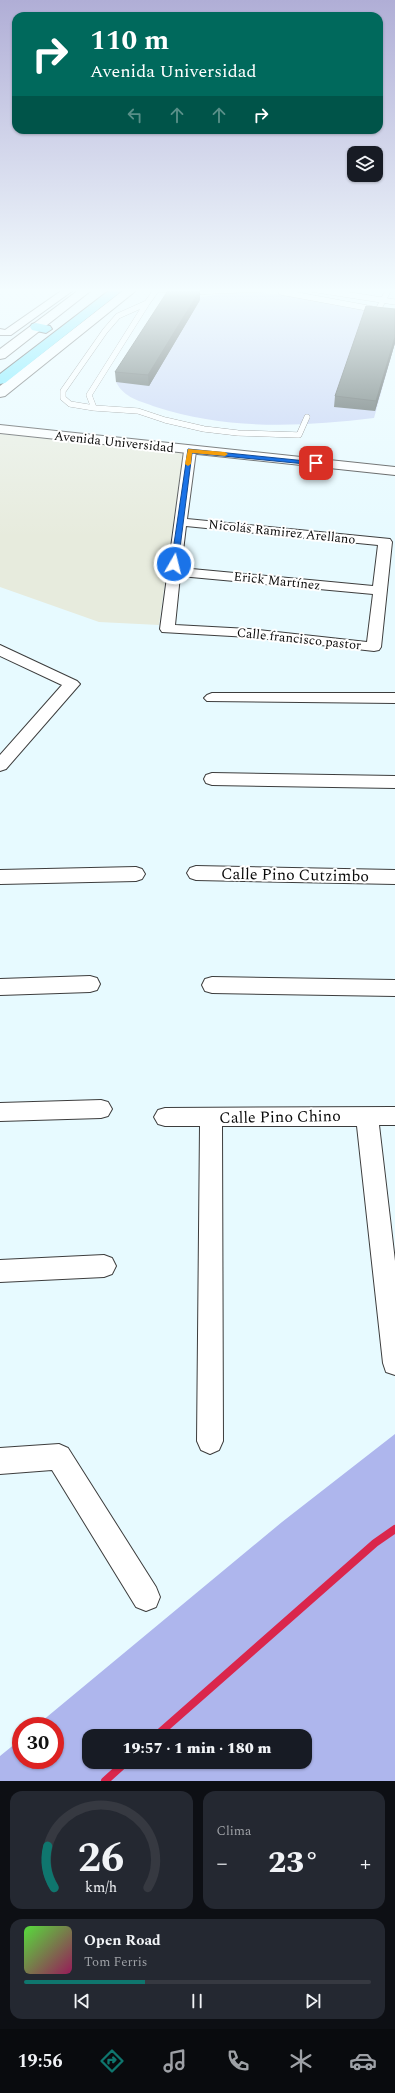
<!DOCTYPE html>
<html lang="es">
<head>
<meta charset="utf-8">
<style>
  body { margin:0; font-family:Spectral,serif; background:#242831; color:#f1f3f6; height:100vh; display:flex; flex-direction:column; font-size:15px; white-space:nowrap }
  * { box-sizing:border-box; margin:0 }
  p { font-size:13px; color:#9ea1a6 }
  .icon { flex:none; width:22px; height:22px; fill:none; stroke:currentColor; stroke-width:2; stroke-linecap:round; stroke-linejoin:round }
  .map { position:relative; height:1781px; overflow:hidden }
  .panel { display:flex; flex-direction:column; gap:10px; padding:10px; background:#0d0f14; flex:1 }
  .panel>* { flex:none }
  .top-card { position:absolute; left:12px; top:12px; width:371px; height:122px; border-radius:12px; box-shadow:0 1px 3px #0004; background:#00695c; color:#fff; overflow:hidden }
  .controls { position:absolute; left:347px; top:146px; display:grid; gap:8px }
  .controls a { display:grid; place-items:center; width:36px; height:36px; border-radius:8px; background:#171b24; box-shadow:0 1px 3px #0004; font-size:20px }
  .speed { position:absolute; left:12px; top:1717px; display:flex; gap:8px; font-size:20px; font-weight:700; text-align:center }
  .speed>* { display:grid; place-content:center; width:52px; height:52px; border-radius:50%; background:#171b24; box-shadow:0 1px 3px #0004; line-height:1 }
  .speed .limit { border:6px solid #d22; background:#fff; color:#111 }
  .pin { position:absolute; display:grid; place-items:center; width:34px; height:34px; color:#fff; margin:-17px; border-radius:8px; box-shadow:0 2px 6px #0006 }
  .me { position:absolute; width:44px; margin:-22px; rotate:8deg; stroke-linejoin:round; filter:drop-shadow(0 0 3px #0008) }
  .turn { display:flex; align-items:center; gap:14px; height:84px; padding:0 12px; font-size:18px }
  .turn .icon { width:52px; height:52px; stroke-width:2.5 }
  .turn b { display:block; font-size:28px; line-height:34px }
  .lanes { display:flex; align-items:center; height:38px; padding:0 12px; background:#0003; justify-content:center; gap:20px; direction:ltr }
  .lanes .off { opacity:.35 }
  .big { font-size:30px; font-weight:800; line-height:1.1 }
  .panel .widget { flex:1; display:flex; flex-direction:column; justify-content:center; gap:6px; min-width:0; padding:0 14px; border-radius:12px; background:#242831 }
  .panel .dial { align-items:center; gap:0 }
  .dial svg { height:104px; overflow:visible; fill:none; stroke:#363941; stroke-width:7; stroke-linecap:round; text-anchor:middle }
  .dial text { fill:#f1f3f6; stroke:none }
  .song { display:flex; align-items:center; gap:12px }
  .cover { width:48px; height:48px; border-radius:6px; background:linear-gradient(135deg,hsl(110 70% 55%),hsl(330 70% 35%)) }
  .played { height:4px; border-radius:2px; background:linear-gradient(90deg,#0f766e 35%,#363941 35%) }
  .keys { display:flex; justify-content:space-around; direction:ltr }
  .heat { display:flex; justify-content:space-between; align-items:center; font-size:22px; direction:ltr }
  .panel .tiles { flex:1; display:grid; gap:10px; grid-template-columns:1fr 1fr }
  .widget:last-child { grid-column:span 2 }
  .trip { position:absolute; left:82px; top:1729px; width:230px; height:40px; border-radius:12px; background:#171b24; box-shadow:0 1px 3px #0004; font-weight:800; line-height:40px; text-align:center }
  .dock { display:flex; height:64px; justify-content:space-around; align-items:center; background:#090b0e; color:#9ea1a6 }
  .dock .icon { width:28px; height:28px }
  .dock .selected { color:#0f766e }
  .dock b { font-size:18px; color:#f1f3f6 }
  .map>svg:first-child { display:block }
</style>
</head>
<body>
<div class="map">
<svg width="395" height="1781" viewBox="0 0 395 1781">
  <rect width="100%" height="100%" fill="#e7faff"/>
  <path fill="#e7ebdd" d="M0 434 183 453 159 625 99 622 0 587Z"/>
  <path fill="#aeb6ed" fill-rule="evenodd" d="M395 1434V1781H0V1756L21 1739V1760H55V1726H36L282 1522ZM89 1736H305V1762H89Z"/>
  <path fill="#c0cef3" d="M240 292C298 293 340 303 395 318V343L374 418C300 427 227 430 156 407 140 401 124 398 116 382L170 297 184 299Z"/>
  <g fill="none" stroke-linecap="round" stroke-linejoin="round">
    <path stroke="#da264c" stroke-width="8" d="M156 1736 375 1543 395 1529
      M105 1781 126 1762"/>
    <g stroke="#3d3d3d" stroke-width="6">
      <path id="service" d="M157 289 191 292 264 289
        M160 289H157L147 303 89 395 94 408 138 411 165 420 204 429 238 433 299 435 307 417
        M311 289 395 302
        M281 292 378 310 389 289
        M94 408 70 404 63 398V391L105 331 118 316 147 303"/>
    </g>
    <g stroke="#3d3d3d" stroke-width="2">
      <path id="minor" d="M64 289H75L11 335H0V329L5 330Z
        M190 447 196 451 187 519 390 539 392 542 381 647 379 650 374 651 249 637 162 632 160 629 184 451ZM186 526 378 545 373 586 181 568ZM180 576 373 594 367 642 249 629 175 625Z
        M0 645 77 681 80 684 6 769 0 771V755L62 685 0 656Z
        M212 693H395V703L207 701 204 698 207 695Z
        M212 773 395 776V788L212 785 206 783 204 779 206 775Z
        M196 866 395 870V884L196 880 190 878 187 873 190 868Z
        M136 867 142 869 145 874 142 879 136 881 0 884V870Z
        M90 976 97 978 100 984 97 990 90 992 0 995V979Z
        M212 977 395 980V996L212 993 205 991 202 985 205 979Z
        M101 1100 108 1102 112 1109 108 1116 101 1118 0 1121V1103Z
        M395 1107V1125H379L395 1261V1375L386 1372 383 1363 357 1126H222L223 1441 219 1450 210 1454 201 1450 197 1441 200 1126H165L158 1124 154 1117 158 1110 165 1108Z
        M104 1255 112 1258 116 1266 112 1274 104 1277 0 1282V1260Z
        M59 1444 68 1448 156 1587 160 1597 156 1607 146 1611 136 1607 52 1470 0 1474V1448Z"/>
    </g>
    <g stroke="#3d3d3d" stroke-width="2">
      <path id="tertiary" d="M80 289H93L5 358 0 359V349Z
        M125 289H138L5 396 0 397V386Z
        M0 425 395 467V475L0 433Z"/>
    </g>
    <g stroke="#1b1b1b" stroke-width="2">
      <path id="primary" d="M111 289H124L5 383 0 384V374Z
        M36 323 50 326 52 329 46 333 32 330 30 327 32 324Z"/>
    </g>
    <use href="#service" stroke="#fff" stroke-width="5.5"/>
    <use href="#minor" fill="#fff" fill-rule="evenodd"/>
    <use href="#tertiary" fill="#fff" fill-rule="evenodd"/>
    <use href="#primary" fill="#57e6ff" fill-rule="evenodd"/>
  </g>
  <path fill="#3c4846" d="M200 300 149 386 116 382 115 372Z
    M395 309V343L375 411 334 407 335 396Z"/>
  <path fill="#313b39" d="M200 290V300L149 386 148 375Z
    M395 337V343L375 411 376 401Z"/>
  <path fill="#465451" stroke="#313b39" d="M169 289H184L200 290 148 375 115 372Z
    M366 306 395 309V337L376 401 335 396Z"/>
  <linearGradient id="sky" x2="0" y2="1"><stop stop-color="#b0aed6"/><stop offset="0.54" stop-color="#f4fdff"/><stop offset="1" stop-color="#f4fdff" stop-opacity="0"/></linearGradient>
  <rect width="395" height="538" fill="url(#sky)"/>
  <path fill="#1a73e8" stroke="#114b97" d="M188 449 316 462 319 463 316 465 192 453 178 564 174 566 171 564Z"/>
  <path fill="#f59e0b" d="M188 449 225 452 228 454 225 456 192 453 191 464 188 466 185 464Z"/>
  <g text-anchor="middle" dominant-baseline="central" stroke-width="4" stroke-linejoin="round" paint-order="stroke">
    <g font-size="13" fill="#0a0a0a" stroke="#fff">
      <text transform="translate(114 442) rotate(6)">Avenida Universidad</text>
      <text transform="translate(282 532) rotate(6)">Nicolás Ramirez Arellano</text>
      <text transform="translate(277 581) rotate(6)">Erick Martínez</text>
      <text transform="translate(299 639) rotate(6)">Calle francisco pastor</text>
    </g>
    <g font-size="16" fill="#0a0a0a" stroke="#fff">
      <text transform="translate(295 875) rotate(1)">Calle Pino Cutzimbo</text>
      <text transform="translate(280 1117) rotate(-1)">Calle Pino Chino</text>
    </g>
  </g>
</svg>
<div class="controls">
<a><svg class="icon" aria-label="layers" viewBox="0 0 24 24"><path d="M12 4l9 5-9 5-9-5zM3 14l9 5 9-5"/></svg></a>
</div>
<div class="speed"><div class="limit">30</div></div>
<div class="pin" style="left:316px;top:463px;background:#d93025"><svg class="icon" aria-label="arrive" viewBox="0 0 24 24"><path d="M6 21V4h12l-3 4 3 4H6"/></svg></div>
<svg class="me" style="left:174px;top:564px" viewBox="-20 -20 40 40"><circle r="17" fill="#1a73e8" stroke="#fff" stroke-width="3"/><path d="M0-11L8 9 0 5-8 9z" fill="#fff"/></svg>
<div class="trip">19:57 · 1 min · 180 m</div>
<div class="top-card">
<div class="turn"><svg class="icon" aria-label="right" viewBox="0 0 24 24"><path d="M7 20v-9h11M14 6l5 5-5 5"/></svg><div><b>110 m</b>Avenida Universidad</div></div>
<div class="lanes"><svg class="icon off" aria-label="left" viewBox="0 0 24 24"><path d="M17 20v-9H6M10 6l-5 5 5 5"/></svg><svg class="icon off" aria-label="ahead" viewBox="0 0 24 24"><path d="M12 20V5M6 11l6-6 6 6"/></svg><svg class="icon off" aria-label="ahead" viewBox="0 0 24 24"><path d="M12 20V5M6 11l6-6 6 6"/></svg><svg class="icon" aria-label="right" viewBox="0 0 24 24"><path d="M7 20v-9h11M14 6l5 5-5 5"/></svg></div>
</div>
</div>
<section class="panel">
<div class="tiles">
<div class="widget dial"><svg viewBox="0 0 100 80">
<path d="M14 69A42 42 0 1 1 86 69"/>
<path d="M14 69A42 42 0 0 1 9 37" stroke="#0f766e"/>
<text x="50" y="56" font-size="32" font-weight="700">26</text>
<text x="50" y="72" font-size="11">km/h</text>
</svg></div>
<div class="widget"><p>Clima</p>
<div class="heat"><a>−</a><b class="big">23°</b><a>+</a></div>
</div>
<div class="widget">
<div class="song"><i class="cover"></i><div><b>Open Road</b><p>Tom Ferris</p></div></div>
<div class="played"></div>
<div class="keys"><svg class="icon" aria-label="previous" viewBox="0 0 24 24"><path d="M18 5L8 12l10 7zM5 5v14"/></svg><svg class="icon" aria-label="pause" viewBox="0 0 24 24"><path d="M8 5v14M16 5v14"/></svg><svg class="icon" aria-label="next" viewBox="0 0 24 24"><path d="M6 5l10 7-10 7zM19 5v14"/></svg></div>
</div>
</div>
</section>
<nav class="dock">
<b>19:56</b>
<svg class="icon selected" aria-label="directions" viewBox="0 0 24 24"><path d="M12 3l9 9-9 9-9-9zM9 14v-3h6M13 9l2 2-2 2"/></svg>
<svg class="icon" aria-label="music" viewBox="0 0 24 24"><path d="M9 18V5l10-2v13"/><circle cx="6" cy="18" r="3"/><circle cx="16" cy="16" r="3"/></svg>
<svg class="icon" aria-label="phone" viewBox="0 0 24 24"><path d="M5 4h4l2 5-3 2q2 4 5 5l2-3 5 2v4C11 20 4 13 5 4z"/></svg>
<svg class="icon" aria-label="climate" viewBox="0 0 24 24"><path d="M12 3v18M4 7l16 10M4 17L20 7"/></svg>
<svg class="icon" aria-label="car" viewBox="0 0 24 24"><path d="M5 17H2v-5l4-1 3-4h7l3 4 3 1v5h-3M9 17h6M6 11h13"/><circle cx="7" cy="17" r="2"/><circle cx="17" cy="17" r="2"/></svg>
</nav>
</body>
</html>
